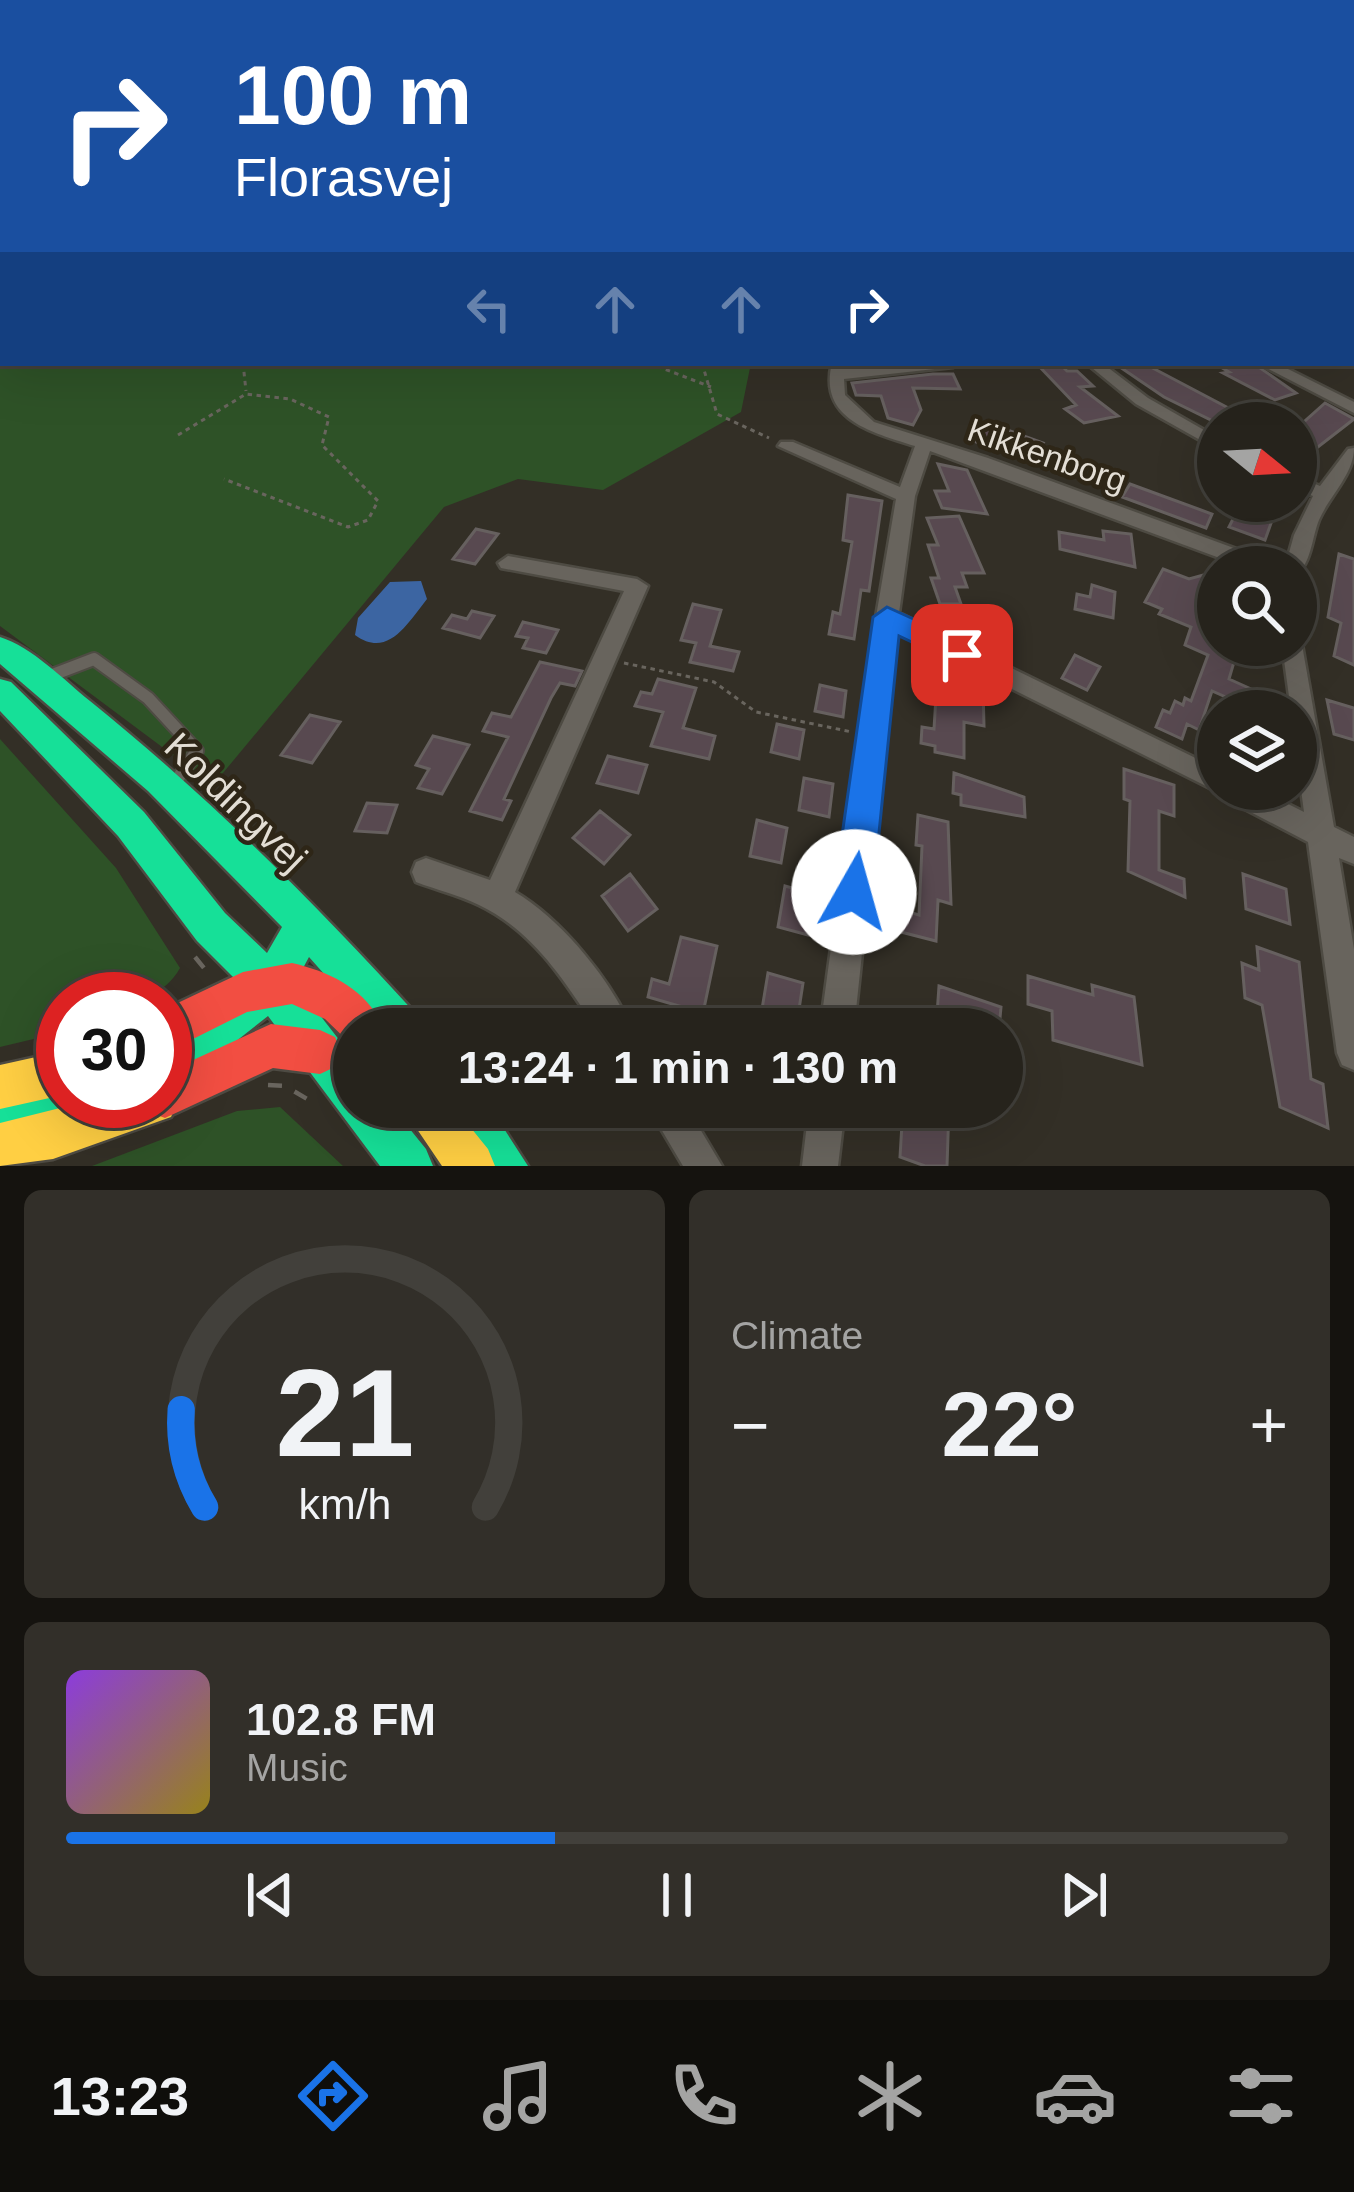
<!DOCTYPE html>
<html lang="en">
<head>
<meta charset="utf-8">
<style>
  body { margin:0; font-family:Helvetica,sans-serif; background:#322f29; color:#f1f3f6; height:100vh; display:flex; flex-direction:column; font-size:45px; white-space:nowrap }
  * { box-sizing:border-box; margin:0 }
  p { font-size:39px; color:#a4a4a3 }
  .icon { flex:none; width:66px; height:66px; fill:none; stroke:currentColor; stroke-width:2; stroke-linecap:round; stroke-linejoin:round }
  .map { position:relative; height:1166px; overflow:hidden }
  .panel { display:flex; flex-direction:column; gap:24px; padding:24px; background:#15130f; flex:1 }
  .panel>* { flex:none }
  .top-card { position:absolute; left:0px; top:0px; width:1356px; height:366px; box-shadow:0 12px 48px #0002,0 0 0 3px #42403b; background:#1a4fa0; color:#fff; overflow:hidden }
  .needle { width:78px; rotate:108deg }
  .buttons { position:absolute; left:1197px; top:402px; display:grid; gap:24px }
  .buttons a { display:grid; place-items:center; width:120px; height:120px; border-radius:50%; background:#26231c; box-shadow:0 12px 48px #0002,0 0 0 3px #42403b; font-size:60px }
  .speed { position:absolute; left:36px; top:972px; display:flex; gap:24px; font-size:60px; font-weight:700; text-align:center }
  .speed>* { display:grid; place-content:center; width:156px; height:156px; border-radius:50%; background:#26231c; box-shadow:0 12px 48px #0002,0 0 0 3px #42403b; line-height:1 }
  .speed .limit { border:18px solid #d22; background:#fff; color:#111 }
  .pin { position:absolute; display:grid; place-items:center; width:102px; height:102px; color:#fff; margin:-51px; border-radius:24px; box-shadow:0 6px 18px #0006 }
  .me { position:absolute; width:132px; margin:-66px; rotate:7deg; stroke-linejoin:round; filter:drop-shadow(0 0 9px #0008) }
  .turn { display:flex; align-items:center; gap:42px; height:252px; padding:0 36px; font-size:54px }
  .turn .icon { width:156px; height:156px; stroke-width:2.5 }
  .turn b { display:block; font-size:84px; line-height:102px }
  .lanes { display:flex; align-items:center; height:114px; padding:0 36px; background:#0003; justify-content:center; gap:60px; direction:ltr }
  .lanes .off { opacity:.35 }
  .big { font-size:90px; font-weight:800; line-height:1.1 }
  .panel .tile { flex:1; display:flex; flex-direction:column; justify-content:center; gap:18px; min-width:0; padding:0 42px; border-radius:18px; background:#322f29 }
  .panel .dial { align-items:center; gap:0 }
  .dial svg { height:312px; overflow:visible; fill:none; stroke:#42403b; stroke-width:7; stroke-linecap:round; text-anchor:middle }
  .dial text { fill:#f1f3f6; stroke:none }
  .song { display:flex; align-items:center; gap:36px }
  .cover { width:144px; height:144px; border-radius:18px; background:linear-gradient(135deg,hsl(270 70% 55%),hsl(50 70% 35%)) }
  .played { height:12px; border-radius:6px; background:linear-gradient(90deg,#1a73e8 40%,#42403b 40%) }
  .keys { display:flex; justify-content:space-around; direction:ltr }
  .heat { display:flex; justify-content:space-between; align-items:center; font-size:66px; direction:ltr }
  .panel .tiles { flex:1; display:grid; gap:24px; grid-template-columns:1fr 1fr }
  .tile:last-child { grid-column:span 2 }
  .trip { position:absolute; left:333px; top:1008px; width:690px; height:120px; border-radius:60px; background:#26231c; box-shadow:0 12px 48px #0002,0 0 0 3px #42403b; font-weight:800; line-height:120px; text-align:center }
  .tab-bar { display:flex; height:192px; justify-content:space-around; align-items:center; background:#0f0e0b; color:#a4a4a3 }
  .tab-bar .icon { width:84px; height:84px }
  .tab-bar .selected { color:#1a73e8 }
  .tab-bar b { font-size:54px; color:#f1f3f6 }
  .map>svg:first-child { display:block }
</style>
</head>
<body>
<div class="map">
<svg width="1354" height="1166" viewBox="0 0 1354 1166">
  <rect width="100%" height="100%" fill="#332f26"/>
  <path fill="#2e5227" d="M0 189 3 363H751L741 412 603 490 518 479 444 507 213 785 0 626Z
    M0 739 116 868 180 968C156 1011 107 999 63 999V1032L0 1047Z
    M280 1107 343 1166H92L237 1111Z"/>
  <path fill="#3c65a2" d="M421 581 427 599C407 624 388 659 355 635L358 618 390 582Z"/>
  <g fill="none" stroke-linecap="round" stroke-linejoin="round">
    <path fill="#3c65a2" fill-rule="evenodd" d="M3 300V314L0 315V301Z"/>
  </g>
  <path fill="#584950" stroke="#66605f" stroke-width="3" d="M1036 363H1059L1067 371H1077L1093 386 1080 387 1118 416 1084 423 1065 409 1076 405Z
    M1114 363H1143L1236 412 1213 421 1164 397Z
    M1214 363H1253L1296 393 1275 400 1223 373 1229 372Z
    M933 374H953L960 389 913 388 921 410 913 425 888 418 881 396 856 395 852 383Z
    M1325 403 1354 419 1296 464V429Z
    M986 422 1043 443 1040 447 1049 452 1039 465 971 440Z
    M938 464 967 470 987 514 942 508 935 491H949Z
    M1130 484 1212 514 1206 528 1122 497Z
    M848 495 882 501 869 591 861 590 854 639 829 634 833 612 840 614 852 542 843 540Z
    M1242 501H1279L1265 540 1229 527Z
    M959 516 984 573H962L967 587H955L961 604H940L931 578H939L928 545H938L927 518Z
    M476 529 498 534 475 564 453 559Z
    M1103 531 1131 534 1135 567 1060 549 1059 532 1104 540Z
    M1339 554 1354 559V665L1334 656 1341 623 1328 617Z
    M1163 569 1189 579 1218 571V645H1239L1229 679 1269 697 1266 711H1245L1244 705 1212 691 1199 730 1187 724 1182 739 1156 727 1163 710 1170 713 1175 701 1183 705 1185 698 1191 701 1208 655 1185 645 1191 627 1159 614 1162 609 1145 602Z
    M1092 585 1115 592 1113 618 1075 609 1077 594 1090 597Z
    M693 604 721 610 710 646 739 652 733 671 690 662 696 643 681 640Z
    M472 611 494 616 480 638 443 628 452 615 467 619Z
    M523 622 558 630 546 653 523 648 528 638 516 636Z
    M1075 655 1100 667 1087 690 1062 678Z
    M540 662 582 671 575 686 560 683 551 698 504 799 511 801 502 820 470 811 508 737 483 731 492 713 511 717Z
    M658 679 696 688 683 728 715 736 709 759 651 746 663 712 635 706 641 692 652 694Z
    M952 681 983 688 984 726 964 722V758L935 752V746L921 743 922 727 934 729 936 697 952 701Z
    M820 685 846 691 843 717 815 711Z
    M1327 700 1354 708V740L1334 734Z
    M310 715 340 722 312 763 281 755Z
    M777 724 804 730 799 759 771 752Z
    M433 736 469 745 442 794 418 788 429 769 416 765Z
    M608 756 647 765 638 793 597 783Z
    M1124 769 1174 785V816L1159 811V870L1184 879 1185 897 1128 871 1130 801 1124 799Z
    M954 773 1024 797 1025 817 961 805V795L953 793Z
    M804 778 833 784 829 817 799 810Z
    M367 803 397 805 387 833 355 831Z
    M600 811 630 835 604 864 573 838Z
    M918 815 948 822 951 904 938 900 936 941 901 932 902 910 919 915 922 846 916 845Z
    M757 820 787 828 781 863 750 856Z
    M630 874 657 909 628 931 602 896Z
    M1243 874 1286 889 1290 924 1246 909Z
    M785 886 818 895 812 936 778 927Z
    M681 937 717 946 703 1013 648 997 652 979 669 984Z
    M1257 947 1299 962 1311 1079 1323 1084 1328 1128 1280 1107 1262 1005 1245 998 1242 963 1259 970Z
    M768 973 803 983 796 1029 760 1021Z
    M1028 976 1093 995 1092 985 1134 997 1142 1065 1053 1040 1052 1011 1028 1004Z
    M939 986 1001 1007 999 1029 975 1023 974 1029H936Z
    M903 1107H949L947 1166H925L900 1157Z"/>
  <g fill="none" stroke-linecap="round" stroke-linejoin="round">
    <g stroke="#4e4b43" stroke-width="16">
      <path id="lane" d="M47 677 94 659 148 698 197 751 176 781"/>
    </g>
    <g stroke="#4e4b43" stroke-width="5">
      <path id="street" d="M1353 236H1354V242H1353Z
        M1353 303H1354V311H1353Z
        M832 363H846V369L908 363H960L953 367 844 379 845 395 874 422 988 458 1272 562 1275 567H1244L930 451 915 496 899 613 1218 769V789H1258L1304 812 1296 751V711H1291L1282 645H1296V637L1301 639 1334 827 1354 837V864L1339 858 1354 949V1070L1342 1065 1337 1053 1308 842 1222 797 1220 793 896 631 854 1029H820L876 617 896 499 778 446 781 442H793L900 487 915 446C871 432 818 419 832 363Z
        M1086 363H1102L1148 398 1218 438V450L1136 404Z
        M1257 363H1276L1354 402V413Z
        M1354 448C1354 474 1330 495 1319 520 1312 537 1311 565 1296 574V567H1285L1294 535 1313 496 1296 489V476L1320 486 1348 449Z
        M508 556 637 579 648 586 515 892C561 919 611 980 632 1029H596C564 980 533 931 479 905 459 895 437 890 416 882L412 872 416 862 426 858 490 880 624 591 501 568 498 563Z
        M648 1107H687L722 1166H683Z
        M809 1107H845L838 1166H802Z"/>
    </g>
    <g stroke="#4e4b43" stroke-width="5">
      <path id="fast" d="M1353 203H1354V211H1353Z
        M0 637C32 647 64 680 90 701 208 796 314 902 416 1014L422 1029H373L309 957 295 983 354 1059V1107H392L426 1149 433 1166H380L268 1016 225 1050 165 1082V1036L240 984 197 941 118 836 0 711V679L11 682 144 812 225 913 267 953 282 927 148 791 0 664Z
        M63 1082V1101H98L91 1117 0 1145V1099Z
        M439 1107H490L528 1166H476Z"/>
    </g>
    <g stroke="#4e4b43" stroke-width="5">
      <path id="slow" d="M63 1051V1095L0 1109V1065Z
        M165 1083 171 1085 178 1101 171 1117 53 1159 0 1166V1123L88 1101H165Z
        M402 1107H454L488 1149 495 1166H442Z"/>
    </g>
    <g stroke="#4e4b43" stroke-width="5">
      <path id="jam" d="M292 963C331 972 368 990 384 1029H354V1047L325 1019 292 1004 247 1012 165 1053V1009L243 972Z
        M271 1024 320 1030 335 1037 342 1052 335 1067 320 1074 273 1068 165 1118 149 1112 145 1101H165V1073Z"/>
    </g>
    <path stroke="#69655e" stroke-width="3" stroke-dasharray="4.5 4.5" stroke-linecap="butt" d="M243 363 246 391
      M649 363 711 387
      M702 363 717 414 769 438
      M178 435 246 394 290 399 329 417 322 445 378 501 368 520 348 527 224 479
      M624 663 714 682 756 712 852 732"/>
    <path stroke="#69655e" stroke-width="4.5" stroke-dasharray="14 14" stroke-linecap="butt" d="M195 957 208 973
      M268 1085 285 1086 314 1103"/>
    <use href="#lane" stroke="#68645d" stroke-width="12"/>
    <use href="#street" fill="#68645d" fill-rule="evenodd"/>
    <use href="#fast" fill="#16e098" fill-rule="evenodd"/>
    <use href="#slow" fill="#ffcf43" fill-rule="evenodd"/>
    <use href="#jam" fill="#f24e42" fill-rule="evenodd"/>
  </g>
  <linearGradient id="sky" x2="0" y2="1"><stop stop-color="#1c1a15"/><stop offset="0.54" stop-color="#4a4d52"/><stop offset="1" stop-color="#4a4d52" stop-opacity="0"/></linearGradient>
  <rect width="1354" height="352" fill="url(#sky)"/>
  <path fill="#1a73e8" stroke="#114b97" stroke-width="3" d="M887 607 973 646 977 655 973 663 962 666 899 636 873 892 867 905 854 911 840 905 834 892 873 617Z"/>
  <g text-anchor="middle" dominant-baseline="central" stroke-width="9" stroke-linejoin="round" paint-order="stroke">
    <g font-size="33" fill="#e3ded5" stroke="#2e2617">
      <text transform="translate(1047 455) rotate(19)">Kikkenborg</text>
    </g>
    <g font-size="39" fill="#e3ded5" stroke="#2e2617">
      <text transform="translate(236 802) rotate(44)">Koldingvej</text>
    </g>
  </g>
</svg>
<div class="buttons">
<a><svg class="needle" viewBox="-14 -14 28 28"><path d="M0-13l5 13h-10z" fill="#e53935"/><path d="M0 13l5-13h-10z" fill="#a4a4a3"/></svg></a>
<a><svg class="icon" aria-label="search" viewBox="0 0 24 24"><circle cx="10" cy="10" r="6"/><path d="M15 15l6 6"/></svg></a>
<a><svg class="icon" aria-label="layers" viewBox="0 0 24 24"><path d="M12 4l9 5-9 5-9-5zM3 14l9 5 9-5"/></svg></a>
</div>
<div class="speed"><div class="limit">30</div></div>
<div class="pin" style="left:962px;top:655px;background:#d93025"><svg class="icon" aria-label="arrive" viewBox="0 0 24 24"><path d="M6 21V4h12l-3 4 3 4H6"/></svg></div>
<svg class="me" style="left:854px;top:892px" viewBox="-20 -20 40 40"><circle r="19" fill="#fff"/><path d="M0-13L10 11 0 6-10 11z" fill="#1a73e8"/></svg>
<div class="trip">13:24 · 1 min · 130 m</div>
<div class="top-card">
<div class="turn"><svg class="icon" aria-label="right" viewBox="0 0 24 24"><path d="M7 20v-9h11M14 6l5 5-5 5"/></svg><div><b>100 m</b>Florasvej</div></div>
<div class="lanes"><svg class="icon off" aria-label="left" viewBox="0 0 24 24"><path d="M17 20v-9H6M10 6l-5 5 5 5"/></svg><svg class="icon off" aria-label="ahead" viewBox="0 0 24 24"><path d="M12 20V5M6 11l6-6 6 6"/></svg><svg class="icon off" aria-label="ahead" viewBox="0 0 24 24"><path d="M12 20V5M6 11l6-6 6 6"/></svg><svg class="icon" aria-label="right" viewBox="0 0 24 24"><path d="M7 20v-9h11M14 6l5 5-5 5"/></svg></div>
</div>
</div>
<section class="panel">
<div class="tiles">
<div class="tile dial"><svg viewBox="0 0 100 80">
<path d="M14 69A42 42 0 1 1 86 69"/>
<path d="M14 69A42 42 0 0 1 8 44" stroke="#1a73e8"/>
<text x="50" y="56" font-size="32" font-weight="700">21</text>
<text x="50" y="72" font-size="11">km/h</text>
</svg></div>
<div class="tile"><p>Climate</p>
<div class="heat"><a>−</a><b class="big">22°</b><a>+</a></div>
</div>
<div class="tile">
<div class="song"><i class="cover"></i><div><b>102.8 FM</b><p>Music</p></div></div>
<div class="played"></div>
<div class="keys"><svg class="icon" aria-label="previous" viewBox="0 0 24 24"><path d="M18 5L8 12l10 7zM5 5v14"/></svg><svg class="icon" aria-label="pause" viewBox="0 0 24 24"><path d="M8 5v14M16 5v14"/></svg><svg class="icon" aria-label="next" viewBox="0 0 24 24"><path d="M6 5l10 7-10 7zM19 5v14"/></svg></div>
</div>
</div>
</section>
<nav class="tab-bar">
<b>13:23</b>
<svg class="icon selected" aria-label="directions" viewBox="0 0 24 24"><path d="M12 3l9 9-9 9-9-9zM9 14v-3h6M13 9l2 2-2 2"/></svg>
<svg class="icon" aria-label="music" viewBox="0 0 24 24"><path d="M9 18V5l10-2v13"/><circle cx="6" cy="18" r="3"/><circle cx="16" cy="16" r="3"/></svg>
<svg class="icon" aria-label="phone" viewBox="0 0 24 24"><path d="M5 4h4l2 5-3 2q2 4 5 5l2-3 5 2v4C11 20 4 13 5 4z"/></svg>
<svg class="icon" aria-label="climate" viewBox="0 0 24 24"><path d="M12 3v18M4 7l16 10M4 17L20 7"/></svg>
<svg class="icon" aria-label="car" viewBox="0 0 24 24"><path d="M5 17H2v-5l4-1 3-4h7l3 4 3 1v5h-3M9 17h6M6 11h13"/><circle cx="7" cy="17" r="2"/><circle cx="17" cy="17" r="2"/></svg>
<svg class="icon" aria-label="filters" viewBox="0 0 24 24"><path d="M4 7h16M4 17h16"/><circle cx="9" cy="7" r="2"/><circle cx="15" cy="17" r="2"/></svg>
</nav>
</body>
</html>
